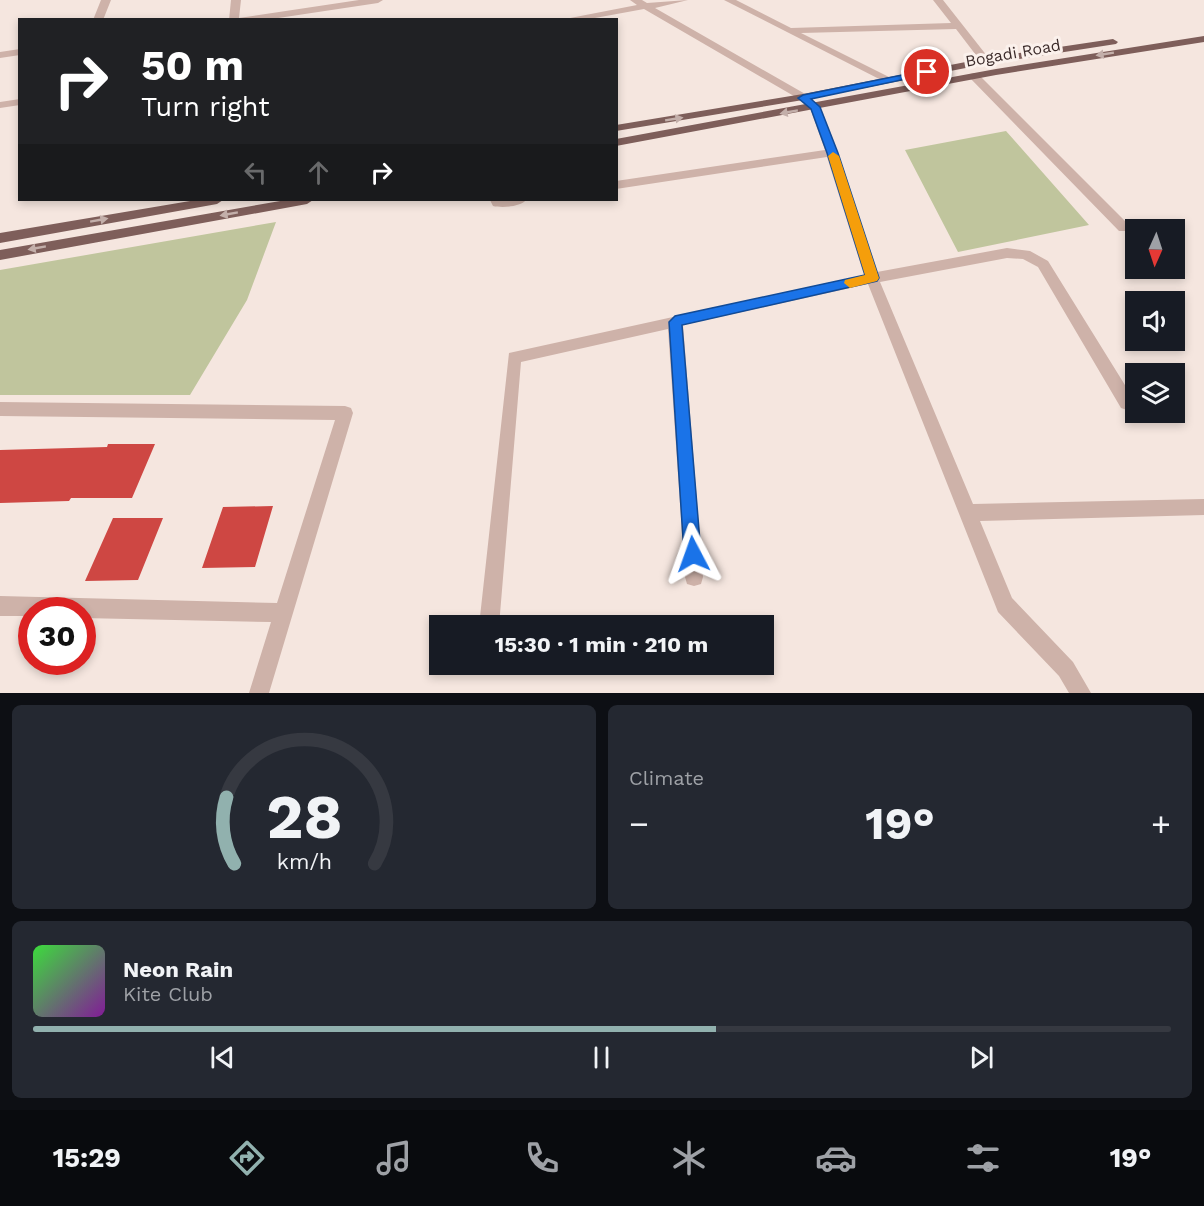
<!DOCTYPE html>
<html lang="en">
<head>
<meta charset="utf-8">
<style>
  body { margin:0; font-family:"Work Sans",sans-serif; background:#242831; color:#f1f3f6; height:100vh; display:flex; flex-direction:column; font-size:22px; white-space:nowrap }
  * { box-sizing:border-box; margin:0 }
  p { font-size:20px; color:#9ea1a6 }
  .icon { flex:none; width:33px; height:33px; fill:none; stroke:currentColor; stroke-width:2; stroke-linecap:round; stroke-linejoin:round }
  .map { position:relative; height:693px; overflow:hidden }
  .sheet { display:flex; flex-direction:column; gap:12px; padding:12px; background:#0d0f14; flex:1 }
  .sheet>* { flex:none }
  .guide { position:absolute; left:18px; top:18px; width:600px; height:183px; border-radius:0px; box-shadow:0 3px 9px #0003; background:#202124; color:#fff; overflow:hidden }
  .needle { width:39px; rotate:183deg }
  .fabs { position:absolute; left:1125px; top:219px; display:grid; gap:12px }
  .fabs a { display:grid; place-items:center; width:60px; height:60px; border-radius:0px; background:#171b24; box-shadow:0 3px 9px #0003; font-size:30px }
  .speed { position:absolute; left:18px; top:597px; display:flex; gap:12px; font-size:30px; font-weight:700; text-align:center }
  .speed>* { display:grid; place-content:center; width:78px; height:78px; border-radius:50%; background:#171b24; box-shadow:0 3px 9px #0003; line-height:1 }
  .speed .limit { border:9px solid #d22; background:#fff; color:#111 }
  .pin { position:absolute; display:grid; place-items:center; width:51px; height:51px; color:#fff; margin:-26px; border:3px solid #fff; border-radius:50%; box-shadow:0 2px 6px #0007 }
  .me { position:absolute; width:66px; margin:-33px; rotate:356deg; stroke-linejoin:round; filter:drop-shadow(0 0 4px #0008) }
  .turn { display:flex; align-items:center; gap:21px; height:126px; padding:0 24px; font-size:27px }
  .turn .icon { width:78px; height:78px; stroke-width:2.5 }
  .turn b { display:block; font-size:42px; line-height:51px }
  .lanes { display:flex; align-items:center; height:57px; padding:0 24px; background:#0003; justify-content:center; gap:30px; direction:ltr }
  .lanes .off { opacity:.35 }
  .big { font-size:45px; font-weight:700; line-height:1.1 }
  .sheet .widget { flex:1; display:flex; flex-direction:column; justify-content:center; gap:9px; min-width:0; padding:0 21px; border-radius:9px; background:#242831 }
  .sheet .dial { align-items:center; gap:0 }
  .dial svg { height:156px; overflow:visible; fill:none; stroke:#363941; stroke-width:7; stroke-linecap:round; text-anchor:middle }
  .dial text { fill:#f1f3f6; stroke:none }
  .song { display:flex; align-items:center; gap:18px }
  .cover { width:72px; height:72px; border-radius:9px; background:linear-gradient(135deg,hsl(120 70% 55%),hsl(290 70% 35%)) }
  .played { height:6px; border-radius:3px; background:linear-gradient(90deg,#91b1ae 60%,#363941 60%) }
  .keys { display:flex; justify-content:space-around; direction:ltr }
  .heat { display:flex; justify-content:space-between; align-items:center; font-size:33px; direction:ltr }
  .sheet .tiles { flex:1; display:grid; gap:12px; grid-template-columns:1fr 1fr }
  .widget:last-child { grid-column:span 2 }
  .trip { position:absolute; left:429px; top:615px; width:345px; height:60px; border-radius:0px; background:#171b24; box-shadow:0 3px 9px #0003; font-weight:700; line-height:60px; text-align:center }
  .tabs { display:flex; height:96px; justify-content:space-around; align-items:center; background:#090b0e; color:#9ea1a6 }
  .tabs .icon { width:42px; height:42px }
  .tabs .active { color:#91b1ae }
  .tabs b { font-size:27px; color:#f1f3f6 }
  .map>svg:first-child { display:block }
</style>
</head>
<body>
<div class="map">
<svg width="1204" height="693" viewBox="0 0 1204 693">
  <rect width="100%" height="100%" fill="#f5e6df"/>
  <path fill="#c0c59d" d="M1006 131 1089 225 958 252 905 150Z
    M276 222 247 300 190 395H0V270Z"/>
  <path fill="#ce4743" d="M108 444H155L132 498H71L69 501 0 503V450L107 447Z
    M273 506 255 567 202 568 223 507Z
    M113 518H163L138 580 85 581Z"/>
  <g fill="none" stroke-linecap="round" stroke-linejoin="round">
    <path fill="#ceb2a9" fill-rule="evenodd" d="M101 0H111L103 20H93Z
      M231 0H241L239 18 359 0H383L378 3 265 20H229Z
      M630 0H642L647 3 688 0 655 8 807 95 820 107 877 272 1007 248 1030 251 1048 261 1133 398 1135 403 1133 408 1127 410 1121 408 1038 267 1023 259 1007 258 880 282 973 504 1204 499V515L980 521 1012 598 1073 662 1091 693H1069L1059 676 998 612 868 284 683 325 703 577 701 584 694 586 687 584 685 577 668 329 521 362 499 626H479L509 353 864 275 827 157 616 189V181L825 150 810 108 799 99 644 9 584 20H560L637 5Z
      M724 0H736L791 28 951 23 933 0H943L991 61 982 63 956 29 801 33 891 78 892 80 887 83Z
      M20 49V55L0 58V52Z
      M974 73 978 74 1129 225 1131 228 1129 231H1119L970 78V74Z
      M20 99V105L0 108V102Z
      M490 200H526C520 207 502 208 493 206Z
      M0 402 345 406 351 408 353 413 269 693H249L271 622 82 618V610H32V616H0V596L277 603 335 420 0 416Z"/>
    <path fill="#7e5e5a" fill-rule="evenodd" d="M1204 36V42L996 75 616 146V139L996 69Z
      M1113 39 1118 42 1116 44 986 64 803 100 616 131V125L803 94 986 58Z
      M196 200H223L217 204 0 243V233Z
      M286 200H313L307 204 0 260V250Z"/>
  </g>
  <defs><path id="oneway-solid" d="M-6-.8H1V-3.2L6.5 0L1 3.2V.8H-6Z" transform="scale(1.5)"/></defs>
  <g fill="#c3afaa">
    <use href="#oneway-solid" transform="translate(1105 54) rotate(171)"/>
    <use href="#oneway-solid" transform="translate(789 112) rotate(170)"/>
    <use href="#oneway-solid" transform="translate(674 119) rotate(-9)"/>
    <use href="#oneway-solid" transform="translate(229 214) rotate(170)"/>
    <use href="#oneway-solid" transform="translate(99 220) rotate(-10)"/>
    <use href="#oneway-solid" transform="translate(37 248) rotate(170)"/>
  </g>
  <path fill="#1a73e8" stroke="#114b97" stroke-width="1.5" d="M927 70H930V74L811 99 820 107 838 153 879 278 877 281 682 325 701 554 699 560 693 562 687 560 684 554 669 322 675 316 865 275 827 153 811 109 798 98 803 95Z"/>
  <path fill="#f59e0b" d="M833 152 839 156 879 278 877 281 850 288 844 283 845 280 865 275 828 156Z"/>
  <g text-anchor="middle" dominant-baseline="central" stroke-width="6" stroke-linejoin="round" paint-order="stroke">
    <g font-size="16" fill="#3b2b2a" stroke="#fbf1ec">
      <text transform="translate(1013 53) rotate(-10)">Bogadi Road</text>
    </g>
  </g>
</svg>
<div class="fabs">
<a><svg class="needle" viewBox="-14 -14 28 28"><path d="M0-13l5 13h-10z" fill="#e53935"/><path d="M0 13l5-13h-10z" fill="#9ea1a6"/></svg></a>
<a><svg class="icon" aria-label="sound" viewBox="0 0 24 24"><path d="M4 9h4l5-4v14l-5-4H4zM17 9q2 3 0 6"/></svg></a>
<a><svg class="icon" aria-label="layers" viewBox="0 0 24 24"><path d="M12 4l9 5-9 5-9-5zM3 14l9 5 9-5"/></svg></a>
</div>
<div class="speed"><div class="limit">30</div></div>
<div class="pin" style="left:927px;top:72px;background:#d93025"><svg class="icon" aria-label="arrive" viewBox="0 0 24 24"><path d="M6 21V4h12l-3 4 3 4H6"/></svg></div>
<svg class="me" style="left:693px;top:554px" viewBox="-20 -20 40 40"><path d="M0-17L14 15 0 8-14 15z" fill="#1a73e8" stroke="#fff" stroke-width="4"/></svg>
<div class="trip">15:30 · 1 min · 210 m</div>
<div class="guide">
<div class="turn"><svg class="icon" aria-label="right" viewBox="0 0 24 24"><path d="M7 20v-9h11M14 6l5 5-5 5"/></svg><div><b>50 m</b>Turn right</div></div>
<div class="lanes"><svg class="icon off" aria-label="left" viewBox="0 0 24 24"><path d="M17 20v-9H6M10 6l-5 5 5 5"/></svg><svg class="icon off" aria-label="ahead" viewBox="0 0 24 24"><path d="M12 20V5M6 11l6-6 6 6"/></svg><svg class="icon" aria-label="right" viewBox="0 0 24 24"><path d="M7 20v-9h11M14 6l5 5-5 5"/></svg></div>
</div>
</div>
<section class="sheet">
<div class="tiles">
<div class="widget dial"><svg viewBox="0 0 100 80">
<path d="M14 69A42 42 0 1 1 86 69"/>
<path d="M14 69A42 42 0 0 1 10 35" stroke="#91b1ae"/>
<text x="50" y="56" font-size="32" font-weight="700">28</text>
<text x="50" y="72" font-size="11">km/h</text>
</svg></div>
<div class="widget"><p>Climate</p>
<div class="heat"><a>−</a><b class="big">19°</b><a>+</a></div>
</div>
<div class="widget">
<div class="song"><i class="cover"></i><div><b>Neon Rain</b><p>Kite Club</p></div></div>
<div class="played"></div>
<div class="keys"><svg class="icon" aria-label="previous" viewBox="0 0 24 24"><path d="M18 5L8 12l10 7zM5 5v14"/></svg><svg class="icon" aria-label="pause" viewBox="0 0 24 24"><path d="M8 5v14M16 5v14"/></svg><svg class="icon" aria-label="next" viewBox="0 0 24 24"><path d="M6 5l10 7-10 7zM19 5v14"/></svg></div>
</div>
</div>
</section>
<nav class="tabs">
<b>15:29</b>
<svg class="icon active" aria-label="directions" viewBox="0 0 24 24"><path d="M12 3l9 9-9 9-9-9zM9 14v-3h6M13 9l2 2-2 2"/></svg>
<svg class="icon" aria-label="music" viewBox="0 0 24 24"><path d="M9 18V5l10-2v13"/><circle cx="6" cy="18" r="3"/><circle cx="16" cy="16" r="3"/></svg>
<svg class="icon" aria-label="phone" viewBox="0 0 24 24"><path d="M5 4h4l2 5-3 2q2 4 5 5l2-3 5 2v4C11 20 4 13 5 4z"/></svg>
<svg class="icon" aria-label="climate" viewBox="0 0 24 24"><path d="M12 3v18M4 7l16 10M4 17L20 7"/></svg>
<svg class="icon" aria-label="car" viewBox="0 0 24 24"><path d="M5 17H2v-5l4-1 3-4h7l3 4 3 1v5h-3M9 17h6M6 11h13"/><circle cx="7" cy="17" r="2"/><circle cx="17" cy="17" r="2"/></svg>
<svg class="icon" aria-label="filters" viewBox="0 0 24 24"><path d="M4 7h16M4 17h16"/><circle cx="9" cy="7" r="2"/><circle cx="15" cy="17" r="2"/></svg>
<b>19°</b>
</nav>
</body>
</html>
